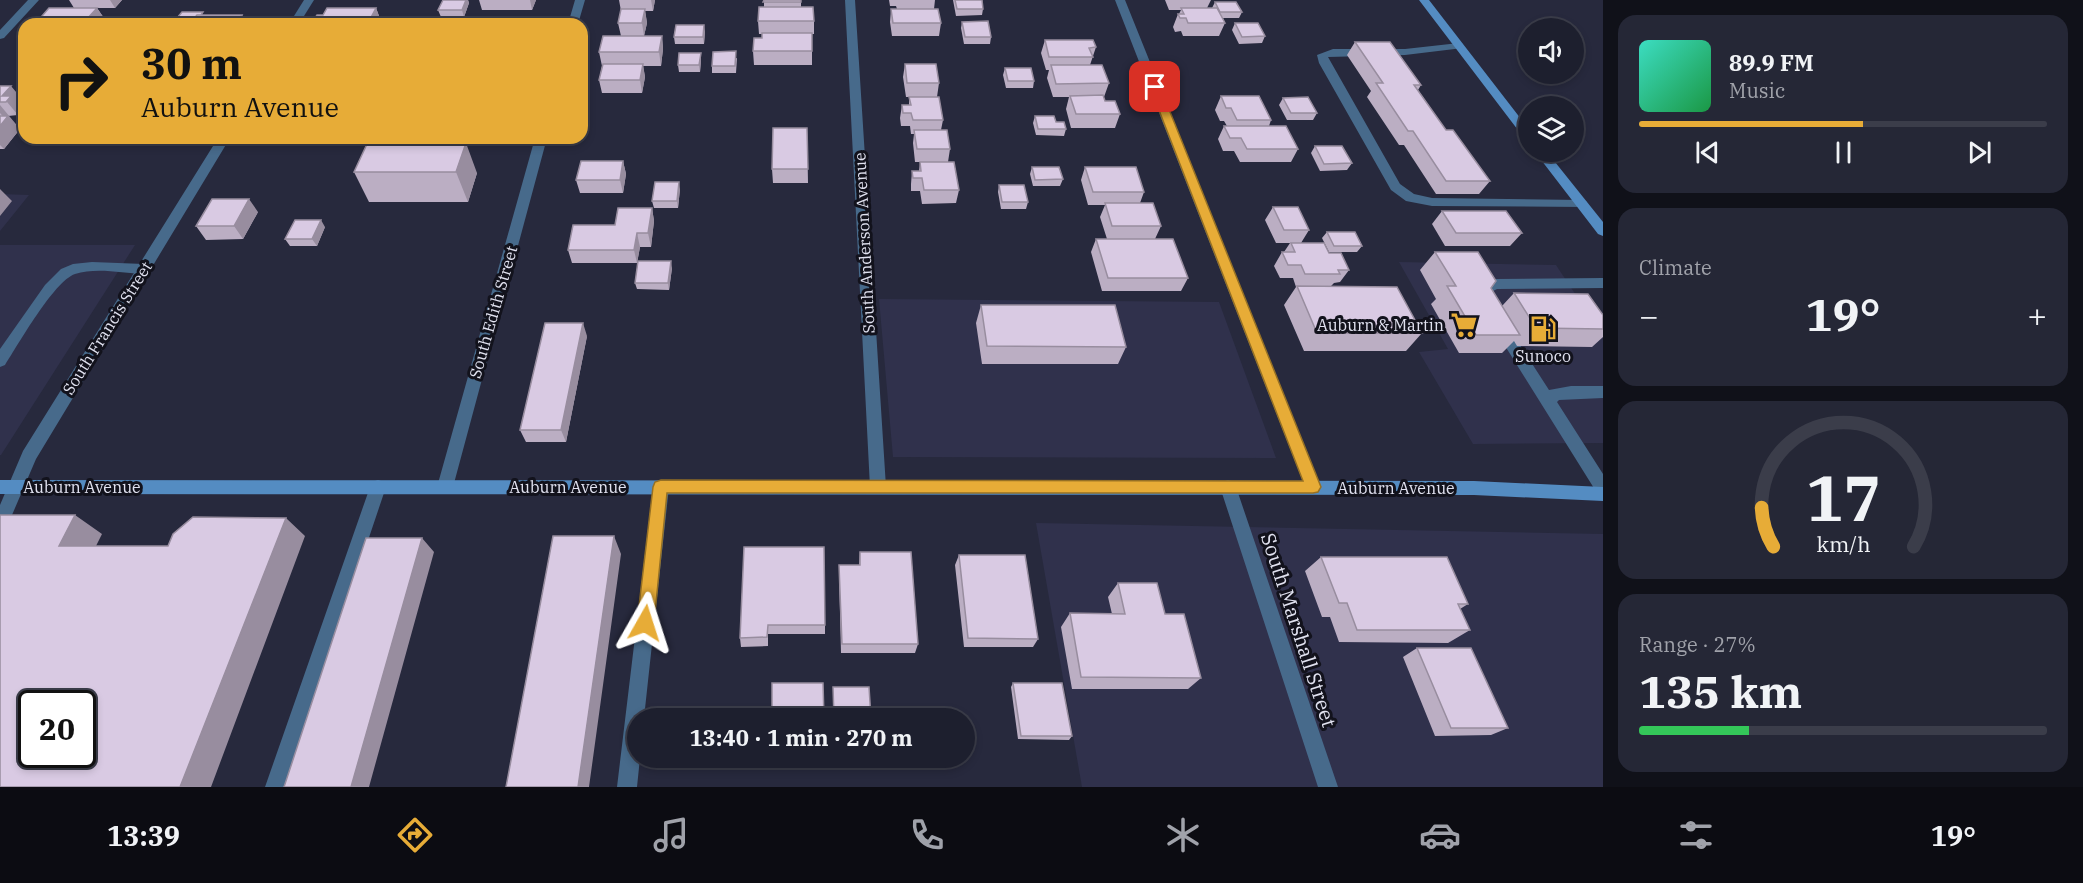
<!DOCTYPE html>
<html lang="en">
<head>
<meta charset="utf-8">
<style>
  body { margin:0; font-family:"IBM Plex Serif",serif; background:#252736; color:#f1f3f6; height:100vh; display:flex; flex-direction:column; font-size:22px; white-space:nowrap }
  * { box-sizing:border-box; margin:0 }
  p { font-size:20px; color:#a0a2aa }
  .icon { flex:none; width:33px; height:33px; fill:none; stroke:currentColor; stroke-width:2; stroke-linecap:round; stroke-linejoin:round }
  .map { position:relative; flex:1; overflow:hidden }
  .panel { display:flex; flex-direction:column; gap:15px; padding:15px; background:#101119; width:480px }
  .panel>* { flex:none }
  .guide { position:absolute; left:18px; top:18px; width:570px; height:126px; border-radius:18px; box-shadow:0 3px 9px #0003,0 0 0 2px #3b3d4a; background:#e7ac37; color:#111; overflow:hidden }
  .buttons { position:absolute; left:1518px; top:18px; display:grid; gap:12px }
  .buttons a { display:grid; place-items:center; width:66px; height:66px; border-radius:50%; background:#1d1f2e; box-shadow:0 3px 9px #0003,0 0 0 2px #3b3d4a; font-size:30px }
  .speed { position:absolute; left:18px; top:690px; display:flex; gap:12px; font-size:30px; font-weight:700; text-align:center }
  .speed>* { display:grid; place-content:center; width:78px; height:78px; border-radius:50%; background:#1d1f2e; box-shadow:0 3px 9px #0003,0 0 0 2px #3b3d4a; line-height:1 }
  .speed .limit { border:3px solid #111; border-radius:9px; background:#fff; color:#111 }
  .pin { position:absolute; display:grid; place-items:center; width:51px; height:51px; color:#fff; margin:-26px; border-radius:12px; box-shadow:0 3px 9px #0006 }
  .me { position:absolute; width:66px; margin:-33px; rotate:6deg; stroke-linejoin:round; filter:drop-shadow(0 0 4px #0008) }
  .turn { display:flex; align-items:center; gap:21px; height:126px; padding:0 24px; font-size:27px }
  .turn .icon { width:78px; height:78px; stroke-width:2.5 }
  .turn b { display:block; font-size:42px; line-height:51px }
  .big { font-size:45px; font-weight:700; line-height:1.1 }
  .panel .tile { flex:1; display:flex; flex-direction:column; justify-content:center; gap:9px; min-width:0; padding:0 21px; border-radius:18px; background:#252736 }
  .panel .dial { align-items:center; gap:0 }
  .dial svg { height:156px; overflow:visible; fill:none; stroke:#3b3d4a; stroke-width:7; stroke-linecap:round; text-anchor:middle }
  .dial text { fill:#f1f3f6; stroke:none }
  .song { display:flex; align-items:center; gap:18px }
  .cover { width:72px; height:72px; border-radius:9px; background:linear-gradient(135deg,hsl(170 70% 55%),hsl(140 70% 35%)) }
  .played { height:6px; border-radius:3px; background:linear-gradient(90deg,#e7ac37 55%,#3b3d4a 55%) }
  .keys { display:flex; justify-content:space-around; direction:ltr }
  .heat { display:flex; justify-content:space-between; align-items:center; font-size:33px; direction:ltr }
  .charge { height:9px; border-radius:4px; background:linear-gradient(90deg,#34c759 27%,#3b3d4a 0) }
  .trip { position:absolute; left:627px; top:708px; width:348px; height:60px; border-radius:30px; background:#1d1f2e; box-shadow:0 3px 9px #0003,0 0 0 2px #3b3d4a; font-weight:700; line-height:60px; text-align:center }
  .menu { display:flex; height:96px; justify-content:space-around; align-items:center; background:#0c0c12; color:#a0a2aa }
  .menu .icon { width:42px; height:42px }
  .menu .current { color:#e7ac37 }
  .menu b { font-size:27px; color:#f1f3f6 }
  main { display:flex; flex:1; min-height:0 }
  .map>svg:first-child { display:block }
</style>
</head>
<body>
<main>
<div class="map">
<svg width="1603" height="787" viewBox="0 0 1603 787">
  <rect width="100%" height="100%" fill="#27293d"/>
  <path fill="#30314c" d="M0 194 29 195 0 231Z
    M0 245H135L1 455H0Z
    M1399 262 1556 265 1603 336V443L1473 444 1419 352 1448 349Z
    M879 299 1219 302 1276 458 893 457Z
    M1036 523 1603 534V787H1082Z"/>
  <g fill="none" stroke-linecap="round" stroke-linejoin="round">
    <path fill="#476a8b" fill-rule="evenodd" d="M1459 43 1463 44V48L1405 55 1328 57 1400 184 1414 194 1432 198 1582 200 1586 201 1588 204 1586 207 1432 206 1406 201 1391 190 1319 63 1317 55 1333 49H1405Z
      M92 262 144 264 151 269 144 274C122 273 96 267 75 274 54 281 18 345 5 365L0 367V349L45 285 61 269 73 264Z
      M1603 278V288L1497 289 1489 293 1488 302 1483 303 1476 298 1477 286 1496 279Z
      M1502 324 1507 325 1549 390 1571 386H1603V398L1559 400 1557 402 1603 474V495L1597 493 1497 333 1495 329 1497 325Z
      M378 480 384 482 386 487 285 787H265L370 487 372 482Z
      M661 480 667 482 669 487 644 718H638V758H640L637 787H617L653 487 655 482Z"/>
    <path fill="#476a8b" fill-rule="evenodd" d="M28 0H39L4 38 0 39V30Z
      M304 0H314L299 24H289Z
      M575 0H585L578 24H568Z
      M845 0H855L886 487 884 492 878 494 872 492 870 487Z
      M1115 0H1125L1321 487 1319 492 1313 494 1307 492 1305 487Z
      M218 138H230L36 459 6 529 0 531V505L23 451Z
      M535 138H547L453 487 451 492 445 494 439 492 437 487Z
      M1228 480 1234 482 1236 487 1338 787H1318L1220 487 1222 482Z"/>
    <path fill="#548cc2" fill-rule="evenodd" d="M1419 0H1429L1528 128V139L1524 138Z
      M1535 152H1547L1603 222V236L1598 234Z
      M0 480 1474 481 1603 487V501L1474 495 0 494Z"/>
  </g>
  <path fill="#bbaec3" d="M69 0H122L115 8H97L106 21 104 24H35L74 8Z
    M443 0H468L469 3 464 17H441L438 10Z
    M479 0H536L532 10H482Z
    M619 0H655L653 11H645L647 23 644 36H662L663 49 661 66H643L645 77 642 93H602L599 80 602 66 599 52 621 36 618 23 621 11Z
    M764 0H801V7L814 21V34H812V65H754L753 51 762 38V34H759L758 21 764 7Z
    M889 0H935L934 9 941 23 939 36H892L890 22 891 9H897L896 6H890Z
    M953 0H982L983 9 982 15 956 16Z
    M1165 0H1211L1207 8H1212L1215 2 1242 12 1239 18H1223L1225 23 1219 36H1183L1181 31 1175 32 1173 27 1178 14H1179L1181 10H1169Z
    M376 8 381 21 380 24H318L315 18 323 15Z
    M205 15H242L247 24H172Z
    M962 22 991 37 990 44H964L961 28Z
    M1235 23 1265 36 1262 43 1239 44 1232 30Z
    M705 31 704 44H675L674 37Z
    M1045 40 1096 47 1090 65 1109 83 1104 97H1103L1105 101 1120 114 1115 128H1071L1066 109 1069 97H1053L1047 78 1049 70H1046L1041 53Z
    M1355 42 1421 85 1418 90 1446 130 1490 181 1479 194H1436L1404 145H1399L1367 97 1371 91 1347 55Z
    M737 58 736 73H712V66Z
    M701 60 700 72H679L678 65Z
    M905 64 939 83 937 97H906L903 77Z
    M1005 68 1034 81 1033 88H1006L1003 75Z
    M0 86 22 99 18 104 23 109 18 115 8 116 20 129 4 149H0Z
    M1221 96 1271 120 1269 126 1298 149 1291 162H1240L1234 151H1223L1218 139 1224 126H1227L1224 121H1220L1215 110Z
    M909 97 943 120 941 130 950 149 948 162 959 190 956 203 922 204 920 191H911V184L912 171H919L920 162H915L913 143 914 134H911L910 126H901L900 118 902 105H909Z
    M1283 98 1317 113 1313 120H1287L1279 105Z
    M1035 116 1056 122 1066 129 1064 136 1036 135 1033 123Z
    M807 128 808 183H773L772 169Z
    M367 144 477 173 468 202H369L354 172Z
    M1315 146 1352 163 1347 170 1320 171 1311 153Z
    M623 161 626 174 623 193H580L576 180Z
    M1032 167 1063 179 1060 186H1033L1030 174Z
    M1085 167 1144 192 1140 203 1161 226 1155 239 1188 278 1181 291H1102L1091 252 1096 239H1107L1100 217 1105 205H1088L1081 180Z
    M999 185 1028 202 1026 209H1001L998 192Z
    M680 189 678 208H654L652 201Z
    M1273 207 1309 230 1301 243 1329 253 1349 270 1340 282 1334 283 1331 286 1422 333 1406 351H1304L1284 305 1296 287 1293 278H1280L1274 266 1282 252H1284L1290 243H1276L1265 220Z
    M652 208 654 221 651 247H640L637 263H572L568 250 615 225Z
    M1442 211 1522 233 1510 246H1445L1432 224Z
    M258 212 243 239 206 240 196 226Z
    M325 227 317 246H290L285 239Z
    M1327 232 1362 246 1357 252H1329L1322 238Z
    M1435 252 1491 288 1502 306 1514 293 1603 315V337L1592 347 1517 346 1514 341 1502 353H1459L1431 304 1436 299 1420 270Z
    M672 268 669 290 637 289 635 283Z
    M981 305 1126 347 1118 364H982L976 323Z
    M587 336 566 442H526L520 430Z
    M744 547 825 625V634H768V646L741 647 740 638Z
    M860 552 918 644 915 653H841L839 575V565H859Z
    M959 555 1038 639 1033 647H964L955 565Z
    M1321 557 1468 604 1460 609 1470 630 1448 643 1339 642 1330 617H1322L1305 571Z
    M1118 583 1165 614 1201 678 1188 689H1072L1061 627 1070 613 1112 614 1108 597Z
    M1417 648 1508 728 1491 735 1435 736 1403 657Z
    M1013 683 1072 736 1069 740 1018 739 1011 687Z"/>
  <path fill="#988d9f" d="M110 0H122L115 8Z
    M466 0H468L469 3 464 17 462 10Z
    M530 0H536L532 10Z
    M651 0H655L653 11Z
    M97 8 106 21 104 24H91L87 19Z
    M376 8 381 21 380 24H368Z
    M645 9 647 23 644 36 642 23Z
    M242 15 247 24H239L238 21Z
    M76 19 79 24H73Z
    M704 25 705 31 704 44 703 37Z
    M662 36 663 49 661 66 659 52Z
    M701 53V60L700 72 699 65Z
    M643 64 645 77 642 93 640 80Z
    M11 86 22 99 18 104 23 109 18 115 2 96Z
    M0 105 20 129 4 149 0 145V126L5 119 0 113Z
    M466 143 477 173 468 202 456 172Z
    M623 161 626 174 623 193 620 180Z
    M679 182 680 189 678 208 677 201Z
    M0 189 12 201 0 216Z
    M249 199 258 212 243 239 234 226Z
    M652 208 654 221 651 247 648 233Z
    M321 220 325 227 317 246 312 239Z
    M637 233 640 247 637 263 634 250Z
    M671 261 672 268 669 290 668 283Z
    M583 323 587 336 566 442 561 430Z
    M75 515 102 534 87 564 59 546Z
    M286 518 305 536 211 787H180Z
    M614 536 621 554 589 787H578Z
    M422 538 434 552 369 787H351Z"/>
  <path fill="#d9cae3" stroke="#988d9f" stroke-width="1.5" fill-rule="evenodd" d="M443 0H466L462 10H438Z
    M764 0H801V2H763Z
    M955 0H982L983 9H957Z
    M1215 2H1236L1242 12H1220Z
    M759 7H813L814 21H758Z
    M49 8H97L87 19H76L72 23 35 24Z
    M327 8H376L368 23H318L321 18H315L317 15H323Z
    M1181 8H1217L1225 23H1188L1186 18H1180L1178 14H1184Z
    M621 9H645L642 23H618Z
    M891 9H938L941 23H893Z
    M182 12H203L201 15H197L192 21 194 24H172Z
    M197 15H242L238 21H231L229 24H197L199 21H192Z
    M988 21 991 37H965L962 22Z
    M116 22 138 23 137 24H115Z
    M1235 23H1258L1265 36 1242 37Z
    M676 25H704L703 37H674Z
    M762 33H812V51H753L754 38H762Z
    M603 36H662L659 52H599Z
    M1045 40H1093L1096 47 1089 48 1093 57H1049Z
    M1355 42H1390L1421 85H1414L1446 130H1453L1490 181H1446L1413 131H1408L1376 83H1383Z
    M736 51 735 66H712L713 52Z
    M679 53H701L699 65H678Z
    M603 64H643L640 80H599Z
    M905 64H936L939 83H907Z
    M1051 65H1102L1109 83 1056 84Z
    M1005 68H1031L1034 81H1008Z
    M0 86H11L2 96H11L6 102H0Z
    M1103 95 1105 101H1115L1120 114H1076L1070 96Z
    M1221 96H1259L1271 120H1237L1231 108H1226Z
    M909 97H939L943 120H913L911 113H903L902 105H911Z
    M1308 97 1317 113H1291L1283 98Z
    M0 116H8L0 126Z
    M1035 116H1054L1056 122H1064L1066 129H1038Z
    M1224 126H1286L1298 149H1247L1241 138H1230Z
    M773 128H807L808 169H772Z
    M914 130H947L950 149H917Z
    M466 143 456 172H354L367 144Z
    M1315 146H1342L1352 163 1324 164Z
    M581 161H623L620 180H576Z
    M920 162H954L959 190H924L922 178H913L912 171H921Z
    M1032 167H1059L1063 179 1035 180Z
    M1085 167H1136L1144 192H1093Z
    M655 182H679L677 201H652Z
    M999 185H1024L1028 202H1002Z
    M212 199H249L234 226H196Z
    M1105 203H1153L1161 226H1112Z
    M1273 207H1298L1309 230H1284Z
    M618 208H652L648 233H637L634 250H568L573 225H615Z
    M1442 211H1506L1522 233H1456Z
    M295 220H321L312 239H285Z
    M1327 232H1355L1362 246H1334Z
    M1096 239H1173L1188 278H1108Z
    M1291 243H1324L1329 253H1341L1349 270H1338L1340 274H1305L1301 265H1288L1282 252H1295Z
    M1435 252H1478L1496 281 1491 288 1520 335H1476L1447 286H1456Z
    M638 261H671L668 283H635Z
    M1297 286 1397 287 1422 333H1317Z
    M1514 293 1588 294 1603 315V329L1536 328Z
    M981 305H1115L1126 347 987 346Z
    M545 323H583L561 430H520Z
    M0 515H75L59 546H168L173 534 193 517 286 518 180 787H0ZM32 704H82V754H32Z
    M553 536H614L578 787H506Z
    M366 538H422L351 787H284Z
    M744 547H824L825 625H768L767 637 740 638Z
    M860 552H911L918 644H842L839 565H860Z
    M959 555H1025L1038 639 968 638Z
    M1321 557H1447L1468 604H1458L1470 630H1357L1347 603H1339Z
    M1118 583H1157L1165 614H1184L1201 678 1081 677 1070 613 1125 614Z
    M1417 648H1471L1508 728H1451Z
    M772 683H823L824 718H772Z
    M1013 683H1062L1072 736H1021Z
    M833 687H869L871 718H834Z"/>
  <path fill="#e7ac37" stroke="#967024" stroke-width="1.5" d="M1155 84 1160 87 1321 487 1318 492 1313 493H667L654 623 651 629 645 631 640 629 637 623 653 487 655 482 661 480 1303 481 1150 87Z"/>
  <defs>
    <g id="supermarket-bare" transform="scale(2.07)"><path d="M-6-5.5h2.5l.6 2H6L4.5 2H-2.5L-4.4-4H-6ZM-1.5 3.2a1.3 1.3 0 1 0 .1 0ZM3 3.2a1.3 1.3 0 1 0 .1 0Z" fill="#e7ac37" stroke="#12121c" stroke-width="2.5" paint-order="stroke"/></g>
    <g id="fuel-bare" transform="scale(2.07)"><path d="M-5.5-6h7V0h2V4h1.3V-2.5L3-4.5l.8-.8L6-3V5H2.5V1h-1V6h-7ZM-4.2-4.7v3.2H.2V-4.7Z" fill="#e7ac37" stroke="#12121c" stroke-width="2.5" paint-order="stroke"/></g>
  </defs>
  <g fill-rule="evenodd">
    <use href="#supermarket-bare" x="1464" y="325"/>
    <use href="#fuel-bare" x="1543" y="329"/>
  </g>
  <g text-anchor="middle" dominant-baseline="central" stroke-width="6" stroke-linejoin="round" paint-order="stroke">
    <g font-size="16" fill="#e1e2f0" stroke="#12121c">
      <text transform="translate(864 243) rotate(-93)">South Anderson Avenue</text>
      <text transform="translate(493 312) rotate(-74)">South Edith Street</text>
      <text transform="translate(107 328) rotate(-58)">South Francis Street</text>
      <text x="82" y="487">Auburn Avenue</text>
      <text x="568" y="487">Auburn Avenue</text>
      <text x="1396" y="488">Auburn Avenue</text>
    </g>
    <g font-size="16" fill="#e1e2f0" stroke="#12121c" text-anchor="end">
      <text x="1444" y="325">Auburn &amp; Martin</text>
      <text x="1543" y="356" text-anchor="middle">Sunoco</text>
    </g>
    <g font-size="20" fill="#e1e2f0" stroke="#12121c">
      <text transform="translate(1299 630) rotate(72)">South Marshall Street</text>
    </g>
  </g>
</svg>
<div class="buttons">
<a><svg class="icon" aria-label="sound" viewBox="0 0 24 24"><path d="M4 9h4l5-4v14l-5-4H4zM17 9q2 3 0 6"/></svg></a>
<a><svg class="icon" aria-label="layers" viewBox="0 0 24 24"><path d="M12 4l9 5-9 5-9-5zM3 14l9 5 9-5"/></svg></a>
</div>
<div class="speed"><div class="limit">20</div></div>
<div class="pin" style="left:1155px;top:87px;background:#d93025"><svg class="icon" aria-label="arrive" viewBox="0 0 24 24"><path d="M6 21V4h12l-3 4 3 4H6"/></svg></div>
<svg class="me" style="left:645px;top:623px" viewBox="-20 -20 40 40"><path d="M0-17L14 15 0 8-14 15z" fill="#e7ac37" stroke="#fff" stroke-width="4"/></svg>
<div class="trip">13:40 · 1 min · 270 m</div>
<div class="guide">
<div class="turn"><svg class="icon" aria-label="right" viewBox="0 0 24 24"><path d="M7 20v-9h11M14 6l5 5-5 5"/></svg><div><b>30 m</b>Auburn Avenue</div></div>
</div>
</div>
<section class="panel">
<div class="tile">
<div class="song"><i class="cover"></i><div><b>89.9 FM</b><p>Music</p></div></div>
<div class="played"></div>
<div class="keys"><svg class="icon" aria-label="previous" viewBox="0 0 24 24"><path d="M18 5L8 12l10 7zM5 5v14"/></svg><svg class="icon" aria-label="pause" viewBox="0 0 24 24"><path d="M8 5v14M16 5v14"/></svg><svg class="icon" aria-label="next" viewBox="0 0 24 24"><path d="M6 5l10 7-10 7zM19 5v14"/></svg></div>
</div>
<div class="tile"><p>Climate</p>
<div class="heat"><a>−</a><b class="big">19°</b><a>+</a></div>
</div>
<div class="tile dial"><svg viewBox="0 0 100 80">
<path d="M14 69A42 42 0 1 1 86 69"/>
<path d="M14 69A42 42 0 0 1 8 49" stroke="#e7ac37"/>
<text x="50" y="56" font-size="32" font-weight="700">17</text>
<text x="50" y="72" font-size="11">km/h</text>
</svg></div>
<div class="tile"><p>Range · 27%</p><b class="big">135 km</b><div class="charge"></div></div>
</section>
</main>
<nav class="menu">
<b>13:39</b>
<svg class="icon current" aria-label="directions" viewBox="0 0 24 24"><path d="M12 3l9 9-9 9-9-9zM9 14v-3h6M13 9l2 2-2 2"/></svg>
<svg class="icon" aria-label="music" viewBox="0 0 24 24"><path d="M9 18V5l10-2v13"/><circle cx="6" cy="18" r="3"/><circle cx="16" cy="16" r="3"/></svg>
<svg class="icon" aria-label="phone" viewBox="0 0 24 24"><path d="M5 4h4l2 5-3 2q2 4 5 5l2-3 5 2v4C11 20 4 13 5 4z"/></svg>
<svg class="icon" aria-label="climate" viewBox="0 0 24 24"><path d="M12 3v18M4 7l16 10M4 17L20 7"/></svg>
<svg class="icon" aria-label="car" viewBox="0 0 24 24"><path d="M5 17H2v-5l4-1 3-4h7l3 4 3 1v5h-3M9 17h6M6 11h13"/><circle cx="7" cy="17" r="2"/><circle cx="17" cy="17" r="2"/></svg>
<svg class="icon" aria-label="filters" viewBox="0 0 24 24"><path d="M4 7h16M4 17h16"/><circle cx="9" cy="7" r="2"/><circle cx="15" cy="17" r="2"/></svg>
<b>19°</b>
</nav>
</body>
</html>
